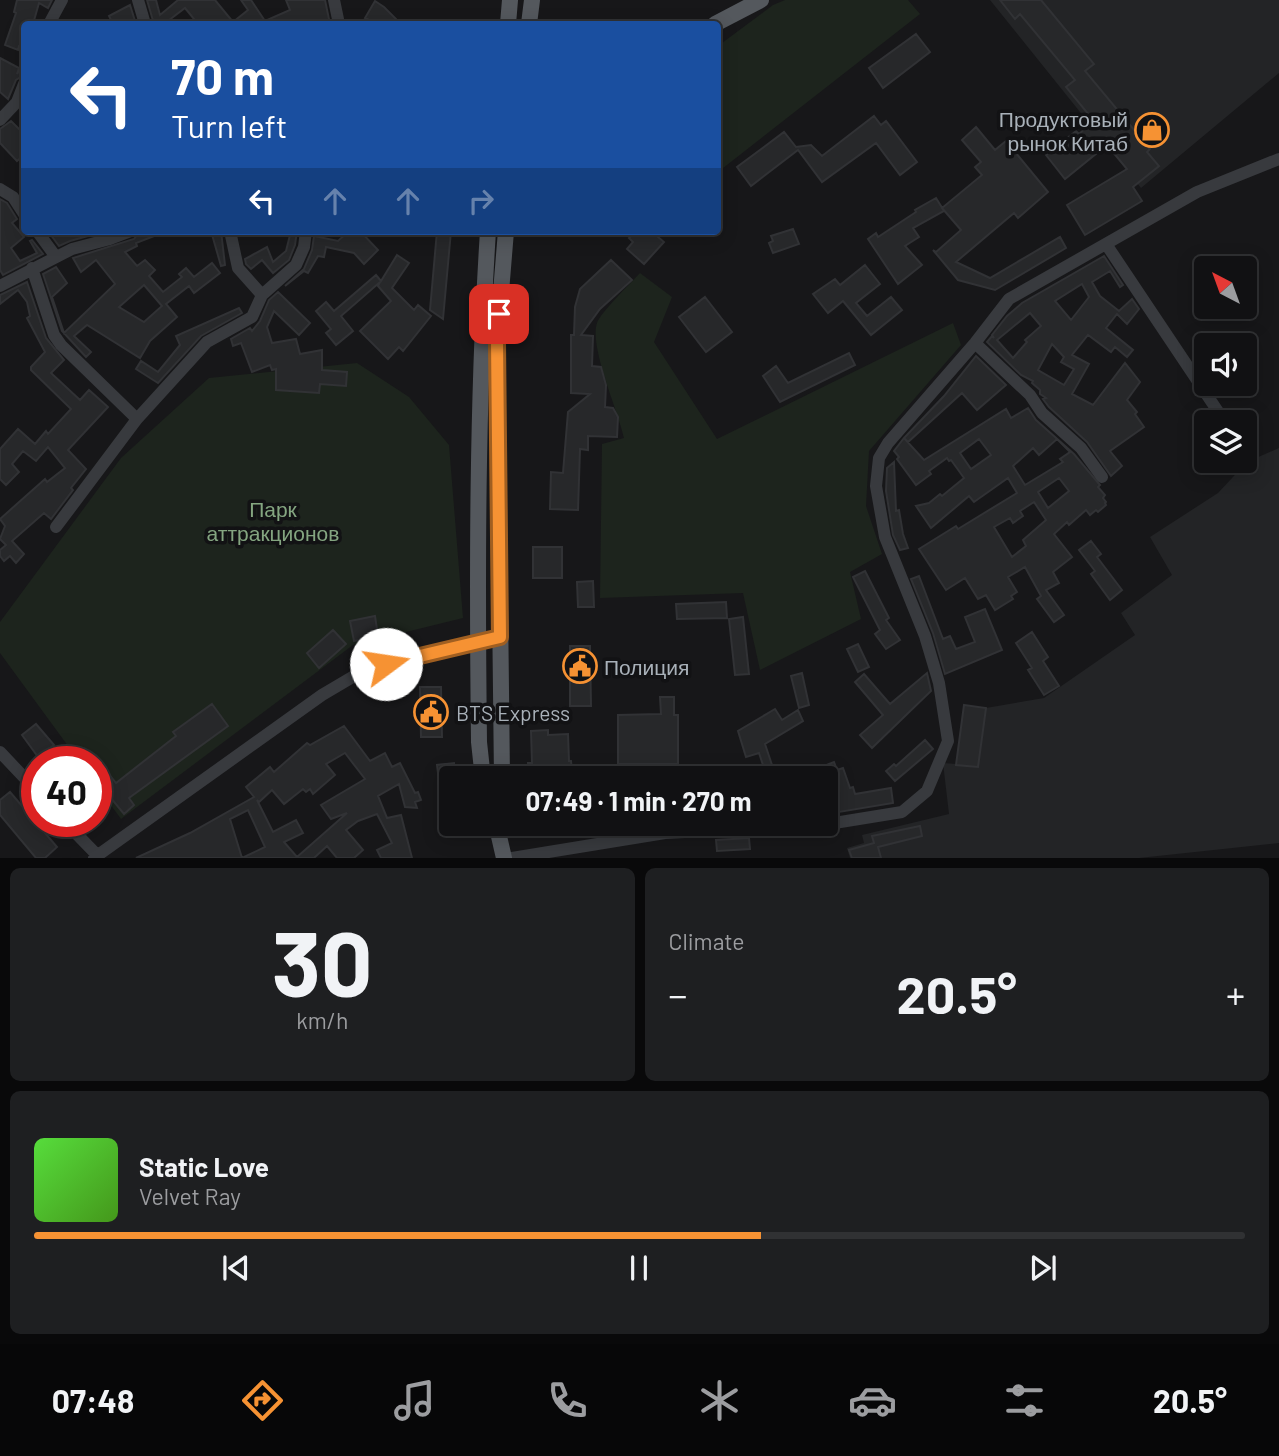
<!DOCTYPE html>
<html lang="en">
<head>
<meta charset="utf-8">
<style>
  body { margin:0; font-family:Barlow,sans-serif; background:#1e1f21; color:#f1f3f6; height:100vh; display:flex; flex-direction:column; font-size:26px; white-space:nowrap }
  * { box-sizing:border-box; margin:0 }
  p { font-size:23px; color:#9c9da0 }
  .icon { flex:none; width:38px; height:38px; fill:none; stroke:currentColor; stroke-width:2; stroke-linecap:round; stroke-linejoin:round }
  .map { position:relative; height:858px; overflow:hidden }
  .details { display:flex; flex-direction:column; gap:10px; padding:10px; background:#09090a; flex:1 }
  .details>* { flex:none }
  .hud { position:absolute; left:21px; top:21px; width:700px; height:214px; border-radius:7px; box-shadow:0 4px 18px #0003,0 0 0 2px #303133; background:#1a4fa0; color:#fff; overflow:hidden }
  .needle { width:46px; rotate:319deg }
  .tools { position:absolute; left:1194px; top:256px; display:grid; gap:14px }
  .tools a { display:grid; place-items:center; width:63px; height:63px; border-radius:7px; background:#111113; box-shadow:0 4px 18px #0003,0 0 0 2px #303133; font-size:35px }
  .speed { position:absolute; left:21px; top:746px; display:flex; gap:14px; font-size:35px; font-weight:700; text-align:center }
  .speed>* { display:grid; place-content:center; width:91px; height:91px; border-radius:50%; background:#111113; box-shadow:0 4px 18px #0003,0 0 0 2px #303133; line-height:1 }
  .speed .limit { border:10px solid #d22; background:#fff; color:#111 }
  .pin { position:absolute; display:grid; place-items:center; width:60px; height:60px; color:#fff; margin:-30px; border-radius:14px; box-shadow:0 4px 10px #0006 }
  .me { position:absolute; width:77px; margin:-38px; rotate:76deg; stroke-linejoin:round; filter:drop-shadow(0 0 5px #0008) }
  .turn { display:flex; align-items:center; gap:24px; height:147px; padding:0 35px; font-size:32px }
  .turn .icon { width:91px; height:91px; stroke-width:2.5 }
  .turn b { display:block; font-size:49px; line-height:60px }
  .lanes { display:flex; align-items:center; height:66px; padding:0 35px; background:#0003; justify-content:center; gap:35px; direction:ltr }
  .lanes .off { opacity:.35 }
  .big { font-size:52px; font-weight:700; line-height:1.1 }
  .details .card { flex:1; display:flex; flex-direction:column; justify-content:center; gap:10px; min-width:0; padding:0 24px; border-radius:10px; background:#1e1f21 }
  .details .dial { align-items:center; gap:0 }
  .dial b { font-size:91px; line-height:1 }
  .song { display:flex; align-items:center; gap:21px }
  .cover { width:84px; height:84px; border-radius:10px; background:linear-gradient(135deg,hsl(110 70% 55%),hsl(100 70% 35%)) }
  .played { height:7px; border-radius:4px; background:linear-gradient(90deg,#f69233 60%,#303133 60%) }
  .keys { display:flex; justify-content:space-around; direction:ltr }
  .heat { display:flex; justify-content:space-between; align-items:center; font-size:38px; direction:ltr }
  .details .tiles { flex:1; display:grid; gap:10px; grid-template-columns:1fr 1fr }
  .card:last-child { grid-column:span 2 }
  .trip { position:absolute; left:439px; top:766px; width:399px; height:70px; border-radius:7px; background:#111113; box-shadow:0 4px 18px #0003,0 0 0 2px #303133; font-weight:700; line-height:70px; text-align:center }
  .tabs { display:flex; height:112px; justify-content:space-around; align-items:center; background:#070708; color:#9c9da0 }
  .tabs .icon { width:49px; height:49px }
  .tabs .active { color:#f69233 }
  .tabs b { font-size:32px; color:#f1f3f6 }
  .map>svg:first-child { display:block }
</style>
</head>
<body>
<div class="map">
<svg width="1279" height="858" viewBox="0 0 1279 858">
  <rect width="100%" height="100%" fill="#171719"/>
  <path fill="#232426" d="M990 0H1279V73L1141 188Z
    M1279 448V843L1139 858H850L847 848 864 843 862 835 949 814 943 763 956 764 964 705 986 708 1044 698 1135 635 1121 613 1172 575 1150 537 1218 493 1247 462Z"/>
  <path fill="#1d241d" d="M785 0H908L920 14 718 172V46L773 5Z
    M640 273 672 297 654 342 717 439 953 323 961 345 869 451 866 506 882 554 850 572 861 619 760 670 743 593 600 598 602 444 624 438C618 410 589 347 597 323 600 313 631 283 640 273Z
    M357 363 409 397 449 445 463 618 353 645 121 819 96 785V761H79L0 653V622L121 458 209 378Z"/>
  <path fill="#27282a" stroke="#313235" stroke-width="2" fill-rule="evenodd" d="M17 0H52L48 8 39 3 33 24H24V48L19 46 18 50 5 45 16 13 14 12Z
    M147 0H156L160 15 178 0H215L233 22 248 10 241 0H251L265 21 290 10 286 0H325L330 24H327L326 22 316 24H198L185 8 164 24H154Z
    M1000 0H1041L1094 64 1085 71 1150 149 1147 152 1159 166 1133 187 1142 201 1085 235 1067 205 1127 169 1107 145 1065 179 1046 155 1076 131 1079 134 1094 121 1066 87 1075 80 1020 14 1015 19Z
    M375 1 384 7 401 24H377L365 18Z
    M130 5 136 24H113L109 16Z
    M916 34 930 52 883 88 869 68Z
    M0 58 19 68 17 74 24 64V75L16 80 8 99 0 92Z
    M874 116 881 125 886 121 917 162 900 175 876 143 822 182 798 150 751 186 737 167 784 132 796 147 811 145 822 156Z
    M11 121 24 134V155L17 161 0 143V129Z
    M976 127 995 150 1006 141 1048 192 1018 218 1014 213 956 262 990 278 1060 237 1066 248 995 290 958 280 933 250 936 252 961 230 942 208 982 175 975 167 981 162 962 140Z
    M936 198 944 211 913 228 919 237 905 246 922 265 898 284 868 239 876 233 878 237 916 212 915 210Z
    M0 199 7 203 17 219 12 223 24 237 11 248 20 261 37 253 30 241 32 240 43 254 3 275 0 270Z
    M793 229 799 244 773 253 769 243 773 241 771 236Z
    M48 231H106L70 241 59 246Z
    M140 231H167L136 243 137 246 125 252 137 266 145 260 155 270 149 276 163 292 182 277 179 274 186 268 194 277 212 263 220 273 194 293 189 286 166 304 177 317 150 341 140 358 87 325 74 336 91 352 86 357 62 331 43 274 56 267 67 283 52 297 64 333 115 284 96 260 81 272 73 258 134 239ZM144 285 162 306 144 322 119 307Z
    M211 231H221L225 265 221 266Z
    M291 231H297L295 245 289 260 273 273 262 260 251 269 246 264 245 259 267 247 273 262 286 251Z
    M349 231H360L378 250 364 264 354 253 326 247 324 257 318 256 308 273 304 271 285 286 304 269 312 250 314 236 338 241Z
    M437 231H451L443 319 430 310Z
    M636 231H651L664 242 644 264 627 249 633 242 629 238Z
    M397 255 409 263 392 288 414 310 418 305 431 316 403 351 399 347 388 359 360 331 391 301 378 286 380 282 341 316 353 331 336 345 326 333 331 329 316 311 326 302 334 311 376 275 381 281Z
    M1104 256 1123 285 1120 287 1110 271 1092 282 1100 296 1119 311 1132 299 1139 309 1127 324 1117 314 1106 328 1133 350 1127 357 1115 347 1111 352 1088 335 1072 355 1089 364 1072 394 1093 405 1125 363 1140 382 1127 400 1137 412 1135 414 1144 427 1110 451 1122 466 1111 476 1087 442 1049 407 1043 399 1046 398 1040 394V390L1032 383 1033 381 1021 375 987 342 992 336 994 338 992 335 1007 316 1022 303ZM1082 284 1089 297 1071 320 1055 301ZM1030 313 1041 326 1025 340 1027 342 1013 358 997 340ZM1052 344 1064 357 1061 362 1074 369 1064 385 1038 370Z
    M611 260 632 280 600 309 581 335 593 336 592 366 601 367 606 385 605 407 613 408 618 417 617 437 588 436V450L580 449 578 510 550 509 551 472 563 473 568 412 590 394 571 393V335H574L575 307 580 289Z
    M865 265 880 284 856 303 867 316 891 297 902 310 871 335 843 301 828 313 813 294 835 279 840 285Z
    M27 282 46 338 64 360 51 373 80 400 89 390 108 407 68 450 86 469 71 488 73 490 51 519 44 513 12 541 24 554 16 563 10 556 4 561 0 556V550L6 545 0 539 5 526 0 519 45 479 47 482 65 468 48 447 36 461 23 451 12 464 19 472 6 485 0 479V449L18 429 35 444 46 431 48 434 71 409 31 370V367L45 352 27 318 30 316 27 302 18 290 0 304V295Z
    M278 292 310 323 299 335 274 311 267 327 272 343 296 339 300 354 322 350V370L347 372 346 386 320 384 319 393 276 390V369L272 370 270 365 252 372 241 343 233 346 231 339 250 328 252 331 260 321 269 300Z
    M705 297 732 332 706 352 679 317Z
    M239 308 242 313 201 336 158 383 136 369 141 361 158 372 180 345 176 336Z
    M849 353 855 365 780 402 763 376 776 366 788 383Z
    M976 356 1006 385 977 410 962 393 908 442 904 438 944 396Z
    M1028 408 1036 420 1074 454 1100 485 1098 487 1105 495 1103 498 1106 502 1105 503 1106 505 1098 512 1096 510 1090 515 1086 510 1069 525 1067 522 1054 534 1072 557 1053 572 1059 583 1046 590 1064 615 1054 622 1037 599 1041 596 1025 567 1008 577 1017 592 1011 596 1013 599 995 610 986 595 978 599 965 578 946 590 919 549 956 526 958 529 1017 493 1008 478 974 502 969 496 931 528 916 506 929 503 940 494 942 496 964 478 951 460 949 461 947 458 929 471 931 474 916 485 897 459 899 457 894 451 904 438 924 460 1006 409 1011 418ZM979 439 991 455 971 469 960 453ZM1057 439 1070 452 1060 459 1063 462 1025 485 1013 466 1033 448 1039 455ZM1059 478 1069 491 1048 508 1038 492ZM1034 502 1046 520 1023 540 1026 546 1012 557 994 527 1010 518 1013 523 1023 516 1020 511Z
    M894 462 896 511 899 510 903 534 908 548 900 550 893 535 886 491 887 468Z
    M1091 541 1101 554 1097 557 1122 590 1110 600 1091 574 1095 571 1079 550Z
    M533 547H562V578H533Z
    M865 571 889 618 886 620 900 640 886 649 875 634 880 630 853 577Z
    M919 576 943 639 950 636 956 649 975 642 965 617 985 609 1002 650 945 674 933 633 911 579Z
    M593 581 594 607H578L577 582Z
    M726 602 727 618 677 619 676 604Z
    M375 616 378 636 354 641 350 621Z
    M743 617 749 674 735 675 729 619Z
    M333 630 346 644 319 668 307 653Z
    M1032 632 1048 657 1043 661 1059 686 1044 695 1028 670 1032 668 1016 643Z
    M858 644 869 667 858 672 847 649Z
    M570 646H590L591 706H570Z
    M802 673 809 705 799 708 791 676Z
    M927 673 931 691 872 748 860 735 883 715 855 682 864 674 890 704Z
    M420 687H441L442 737H421Z
    M660 697H674V715H678V764H618V715L661 714Z
    M212 704 228 726 129 798 134 805 124 814 96 780V766L104 776 108 773 116 783 176 736 173 732Z
    M964 705 986 708 978 767 956 765Z
    M775 709 782 720 798 710 803 721 765 744 772 765 764 768 759 753 746 757 738 731Z
    M36 724 54 745 48 750 57 761H41L22 735Z
    M344 726 370 761 385 753 392 767 400 763 415 793 418 792 421 800 415 802 417 808 405 807 399 784 378 796 387 818 401 815 412 858H381L377 850 392 843 377 814 358 821 346 830 363 850 354 858H337L327 846 314 858H242L265 847 248 810 230 819 242 858H136L190 833 254 797 246 787 270 767 274 772 307 743 310 745ZM345 753 365 779 321 805 331 819 347 813 297 857 284 842 303 833 296 820 273 832 257 800 259 802 272 790 284 804 303 789 306 792 310 789 313 794 335 775 326 764Z
    M548 730V735L568 734 569 761H571L573 779H529L528 763H532L531 731Z
    M925 740 933 749 895 781 886 771 894 764 896 766Z
    M834 762 837 770 843 768 850 788 853 787 855 794 891 788 893 803 833 813 826 796V779H819L816 769Z
    M454 763 455 779H452V789L440 790 437 765Z
    M10 792 57 847 45 858H36L0 815V800Z
    M920 826 922 836 878 847 881 858H852L849 850 874 843 872 836Z
    M749 838 750 849 717 851 716 840Z"/>
  <g fill="none" stroke-linecap="round" stroke-linejoin="round">
    <path stroke="#383a3e" stroke-width="12" d="M138 0 145 24
      M334 0 339 24
      M49 24 62 0
      M0 120 17 102 24 84
      M0 189 13 197 24 214
      M37 231 56 257
      M230 231 238 268 262 295
      M1106 244 1225 422
      M32 268 54 335 61 345 137 419
      M0 286 72 249 110 239 131 231
      M975 343 1030 395 1042 413 1081 448 1102 477
      M56 527 137 419 207 342 252 317 262 295 296 265 304 247 306 231
      M0 752 37 791
      M64 821 97 855
      M94 858 322 695 366 669 500 637
      M512 858 665 833 822 825 902 812 927 791 948 741 939 683 925 636 885 537 876 486 879 458 888 443 975 343 1009 299 1197 192 1279 159"/>
    <path stroke="#54585d" stroke-width="16" d="M508 24 510 0
      M529 24 532 0
      M715 24 761 0
      M483 779 479 742C477 572 477 401 488 231
      M502 779 497 341 506 231
      M494 824 498 832 504 858"/>
  </g>
  <g fill="none" stroke-linecap="round" stroke-linejoin="round">
    <g stroke="#a05f21" stroke-width="18">
      <path id="route" d="M386 664 500 637 497 341 499 314"/>
    </g>
    <use href="#route" stroke="#f69233" stroke-width="12"/>
  </g>
  <defs>
    <g id="shop-ring" transform="scale(1.75)"><circle r="9.5" fill="#121214" stroke="#f69233" stroke-width="1.5"/><path d="M-5-2.5h2.3a2.7 3.5 0 0 1 5.4 0H5L5.5 6h-11ZM-1.5-2.5h3a1.5 2.3 0 0 0-3 0Z" fill="#f69233"/></g>
    <g id="civic-ring" transform="scale(1.75)"><circle r="9.5" fill="#121214" stroke="#f69233" stroke-width="1.5"/><path d="M-.6-6.5H3V-4.5H.6V-3L4-1V1h2V6H-6V1h2V-1L-.6-3ZM-1.2 2.5V6h2.4V2.5Z" fill="#f69233"/></g>
  </defs>
  <g fill-rule="evenodd">
    <use href="#shop-ring" x="1152" y="130"/>
    <use href="#civic-ring" x="580" y="666"/>
    <use href="#civic-ring" x="431" y="712"/>
  </g>
  <g text-anchor="middle" dominant-baseline="central" stroke-width="7" stroke-linejoin="round" paint-order="stroke">
    <g font-size="21" fill="#a9b1b9" stroke="#121214" text-anchor="start">
      <text x="1128" y="118" text-anchor="end">Продуктовый<tspan x="1128" dy="24">рынок Китаб</tspan></text>
      <text x="604" y="666">Полиция</text>
      <text x="456" y="712">BTS Express</text>
    </g>
    <g font-size="21" fill="#84a580" stroke="#121214">
      <text x="273" y="508">Парк<tspan x="273" dy="24">аттракционов</tspan></text>
    </g>
  </g>
</svg>
<div class="tools">
<a><svg class="needle" viewBox="-14 -14 28 28"><path d="M0-13l5 13h-10z" fill="#e53935"/><path d="M0 13l5-13h-10z" fill="#9c9da0"/></svg></a>
<a><svg class="icon" aria-label="sound" viewBox="0 0 24 24"><path d="M4 9h4l5-4v14l-5-4H4zM17 9q2 3 0 6"/></svg></a>
<a><svg class="icon" aria-label="layers" viewBox="0 0 24 24"><path d="M12 4l9 5-9 5-9-5zM3 14l9 5 9-5"/></svg></a>
</div>
<div class="speed"><div class="limit">40</div></div>
<div class="pin" style="left:499px;top:314px;background:#d93025"><svg class="icon" aria-label="arrive" viewBox="0 0 24 24"><path d="M6 21V4h12l-3 4 3 4H6"/></svg></div>
<svg class="me" style="left:386px;top:664px" viewBox="-20 -20 40 40"><circle r="19" fill="#fff"/><path d="M0-13L10 11 0 6-10 11z" fill="#f69233"/></svg>
<div class="trip">07:49 · 1 min · 270 m</div>
<div class="hud">
<div class="turn"><svg class="icon" aria-label="left" viewBox="0 0 24 24"><path d="M17 20v-9H6M10 6l-5 5 5 5"/></svg><div><b>70 m</b>Turn left</div></div>
<div class="lanes"><svg class="icon" aria-label="left" viewBox="0 0 24 24"><path d="M17 20v-9H6M10 6l-5 5 5 5"/></svg><svg class="icon off" aria-label="ahead" viewBox="0 0 24 24"><path d="M12 20V5M6 11l6-6 6 6"/></svg><svg class="icon off" aria-label="ahead" viewBox="0 0 24 24"><path d="M12 20V5M6 11l6-6 6 6"/></svg><svg class="icon off" aria-label="right" viewBox="0 0 24 24"><path d="M7 20v-9h11M14 6l5 5-5 5"/></svg></div>
</div>
</div>
<section class="details">
<div class="tiles">
<div class="card dial"><b>30</b><p>km/h</p></div>
<div class="card"><p>Climate</p>
<div class="heat"><a>−</a><b class="big">20.5°</b><a>+</a></div>
</div>
<div class="card">
<div class="song"><i class="cover"></i><div><b>Static Love</b><p>Velvet Ray</p></div></div>
<div class="played"></div>
<div class="keys"><svg class="icon" aria-label="previous" viewBox="0 0 24 24"><path d="M18 5L8 12l10 7zM5 5v14"/></svg><svg class="icon" aria-label="pause" viewBox="0 0 24 24"><path d="M8 5v14M16 5v14"/></svg><svg class="icon" aria-label="next" viewBox="0 0 24 24"><path d="M6 5l10 7-10 7zM19 5v14"/></svg></div>
</div>
</div>
</section>
<nav class="tabs">
<b>07:48</b>
<svg class="icon active" aria-label="directions" viewBox="0 0 24 24"><path d="M12 3l9 9-9 9-9-9zM9 14v-3h6M13 9l2 2-2 2"/></svg>
<svg class="icon" aria-label="music" viewBox="0 0 24 24"><path d="M9 18V5l10-2v13"/><circle cx="6" cy="18" r="3"/><circle cx="16" cy="16" r="3"/></svg>
<svg class="icon" aria-label="phone" viewBox="0 0 24 24"><path d="M5 4h4l2 5-3 2q2 4 5 5l2-3 5 2v4C11 20 4 13 5 4z"/></svg>
<svg class="icon" aria-label="climate" viewBox="0 0 24 24"><path d="M12 3v18M4 7l16 10M4 17L20 7"/></svg>
<svg class="icon" aria-label="car" viewBox="0 0 24 24"><path d="M5 17H2v-5l4-1 3-4h7l3 4 3 1v5h-3M9 17h6M6 11h13"/><circle cx="7" cy="17" r="2"/><circle cx="17" cy="17" r="2"/></svg>
<svg class="icon" aria-label="filters" viewBox="0 0 24 24"><path d="M4 7h16M4 17h16"/><circle cx="9" cy="7" r="2"/><circle cx="15" cy="17" r="2"/></svg>
<b>20.5°</b>
</nav>
</body>
</html>
